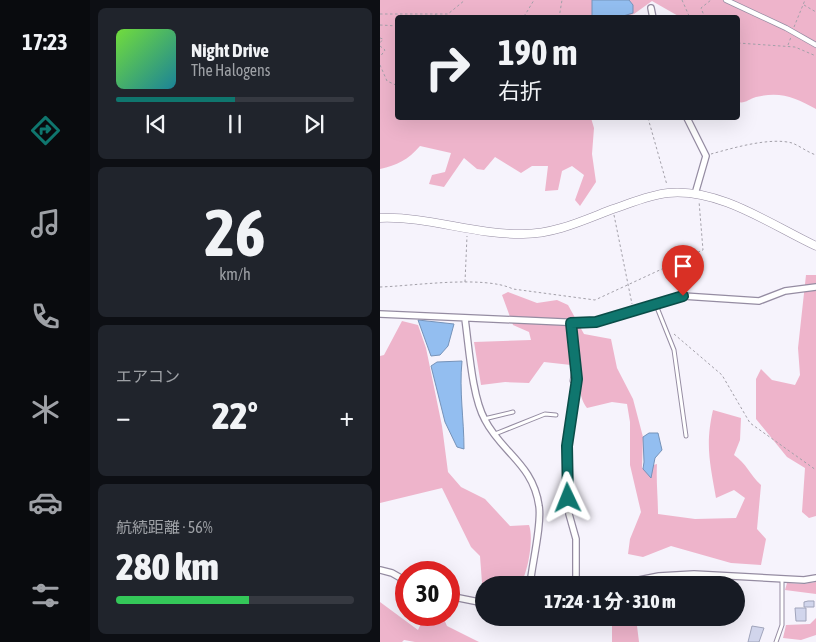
<!DOCTYPE html>
<html lang="ja">
<head>
<meta charset="utf-8">
<style>
  body { margin:0; font-family:"Asap Condensed","Noto Sans JP",sans-serif; background:#20242c; color:#f1f3f6; height:100vh; display:flex; flex-direction:column; font-size:19px; white-space:nowrap }
  * { box-sizing:border-box; margin:0 }
  p { font-size:16px; color:#9ea1a6 }
  .icon { flex:none; width:28px; height:28px; fill:none; stroke:currentColor; stroke-width:2; stroke-linecap:round; stroke-linejoin:round }
  .map { position:relative; flex:1; overflow:hidden }
  .drawer { display:flex; flex-direction:column; gap:8px; padding:8px; background:#0d0f14; width:290px }
  .drawer>* { flex:none }
  .hud { position:absolute; left:15px; top:15px; width:345px; height:105px; border-radius:5px; box-shadow:0 5px 20px #0002; background:#171b24; color:#f1f3f6; overflow:hidden }
  .speed { position:absolute; left:15px; top:561px; display:flex; gap:10px; font-size:25px; font-weight:700; text-align:center }
  .speed>* { display:grid; place-content:center; width:65px; height:65px; border-radius:50%; background:#171b24; box-shadow:0 5px 20px #0002; line-height:1 }
  .speed .limit { border:8px solid #d22; background:#fff; color:#111 }
  .pin { position:absolute; display:grid; place-items:center; width:42px; height:42px; color:#fff; margin:-51px -21px; border-radius:50% 50% 50% 0; rotate:-45deg; box-shadow:0 0 5px #0007 }
  .pin .icon { rotate:45deg }
  .me { position:absolute; width:55px; margin:-28px; rotate:358deg; stroke-linejoin:round; filter:drop-shadow(0 0 4px #0008) }
  .turn { display:flex; align-items:center; gap:18px; height:105px; padding:0 20px; font-size:22px }
  .turn .icon { width:65px; height:65px; stroke-width:2.5 }
  .turn b { display:block; font-size:35px; line-height:42px }
  .big { font-size:38px; font-weight:800; line-height:1.1 }
  .drawer .widget { flex:1; display:flex; flex-direction:column; justify-content:center; gap:8px; min-width:0; padding:0 18px; border-radius:8px; background:#20242c }
  .drawer .dial { align-items:center; gap:0 }
  .dial b { font-size:65px; line-height:1 }
  .song { display:flex; align-items:center; gap:15px }
  .cover { width:60px; height:60px; border-radius:8px; background:linear-gradient(135deg,hsl(100 70% 55%),hsl(190 70% 35%)) }
  .played { height:5px; border-radius:2px; background:linear-gradient(90deg,#0f766e 50%,#363941 50%) }
  .keys { display:flex; justify-content:space-around; direction:ltr }
  .heat { display:flex; justify-content:space-between; align-items:center; font-size:28px; direction:ltr }
  .charge { height:8px; border-radius:4px; background:linear-gradient(90deg,#34c759 56%,#363941 0) }
  .trip { position:absolute; left:95px; top:576px; width:270px; height:50px; border-radius:25px; background:#171b24; box-shadow:0 5px 20px #0002; font-weight:800; line-height:50px; text-align:center }
  main { display:flex; flex:1; min-height:0 }
  .tabs { display:flex; flex-direction:column; width:90px; justify-content:space-around; align-items:center; background:#090b0e; color:#9ea1a6 }
  .tabs .icon { width:35px; height:35px }
  .tabs .active { color:#0f766e }
  .tabs b { font-size:22px; color:#f1f3f6 }
  .map>svg:first-child { display:block }
</style>
</head>
<body>
<main>
<nav class="tabs">
<b>17:23</b>
<svg class="icon active" aria-label="directions" viewBox="0 0 24 24"><path d="M12 3l9 9-9 9-9-9zM9 14v-3h6M13 9l2 2-2 2"/></svg>
<svg class="icon" aria-label="music" viewBox="0 0 24 24"><path d="M9 18V5l10-2v13"/><circle cx="6" cy="18" r="3"/><circle cx="16" cy="16" r="3"/></svg>
<svg class="icon" aria-label="phone" viewBox="0 0 24 24"><path d="M5 4h4l2 5-3 2q2 4 5 5l2-3 5 2v4C11 20 4 13 5 4z"/></svg>
<svg class="icon" aria-label="climate" viewBox="0 0 24 24"><path d="M12 3v18M4 7l16 10M4 17L20 7"/></svg>
<svg class="icon" aria-label="car" viewBox="0 0 24 24"><path d="M5 17H2v-5l4-1 3-4h7l3 4 3 1v5h-3M9 17h6M6 11h13"/><circle cx="7" cy="17" r="2"/><circle cx="17" cy="17" r="2"/></svg>
<svg class="icon" aria-label="filters" viewBox="0 0 24 24"><path d="M4 7h16M4 17h16"/><circle cx="9" cy="7" r="2"/><circle cx="15" cy="17" r="2"/></svg>
</nav>
<section class="drawer">
<div class="widget">
<div class="song"><i class="cover"></i><div><b>Night Drive</b><p>The Halogens</p></div></div>
<div class="played"></div>
<div class="keys"><svg class="icon" aria-label="previous" viewBox="0 0 24 24"><path d="M18 5L8 12l10 7zM5 5v14"/></svg><svg class="icon" aria-label="pause" viewBox="0 0 24 24"><path d="M8 5v14M16 5v14"/></svg><svg class="icon" aria-label="next" viewBox="0 0 24 24"><path d="M6 5l10 7-10 7zM19 5v14"/></svg></div>
</div>
<div class="widget dial"><b>26</b><p>km/h</p></div>
<div class="widget"><p>エアコン</p>
<div class="heat"><a>−</a><b class="big">22°</b><a>+</a></div>
</div>
<div class="widget"><p>航続距離 · 56%</p><b class="big">280 km</b><div class="charge"></div></div>
</section>
<div class="map">
<svg width="436" height="642" viewBox="0 0 436 642">
  <rect width="100%" height="100%" fill="#f6f3fc"/>
  <path fill="#eeb4cb" d="M0 0H436V109C415 97 400 91 376 97 369 99 365 104 358 102V18L300 17 272 1 254 14 244 17 18 18V118H211L214 128 212 154 216 182 200 206 195 200 204 175 192 166 182 171 178 190 165 191 168 166H152L141 173 115 157 104 170 97 169 84 158 64 187 49 184 52 175 65 172 71 153 40 146C28 160 17 165 0 169Z
    M426 275H436V516L429 518 422 512 425 468 407 457 376 419V379L381 369 392 380 415 385 420 375 418 348Z
    M128 292 157 303 177 300 188 305 204 334 231 339 237 368 253 399 263 437 262 468 277 464C276 481 278 497 278 514L315 519 356 518 365 498 354 490 336 498C330 463 325 445 333 410L361 418 360 440 354 455C366 463 370 475 381 485L377 529 386 539 381 565 351 563 291 546 263 557 248 554 250 539 261 512 250 465V422L247 404 232 402 207 408C198 397 201 380 191 365L164 362 149 383 125 382 101 385 94 342 151 340 149 332 133 325 122 295Z
    M22 321 38 325 46 348 62 426 68 472 81 487 105 499 130 526 149 525C154 538 148 573 140 585H104L103 596 100 556 91 547 62 488 0 503V356L4 355Z
    M436 582V594L405 590 407 583 424 584Z
    M0 602 38 630 45 615H62L67 626 99 642H35L24 640 22 642H0Z
    M235 618H256L259 642H232V619Z
    M436 618V635L421 640 403 638 406 625 430 624Z"/>
  <path fill="#93bef0" stroke="#7693b9" d="M212 0H249L253 5V13L240 17H212Z
    M38 320 74 324 68 346 60 355 51 356Z
    M82 361C79 391 84 419 84 449L77 447 65 422 51 366 57 362Z
    M269 433H278L282 450 275 458 271 478 263 469 264 462 263 437Z"/>
  <path fill="#d1d5ec" stroke="#a0a4bb" d="M428 601H434V607H424V602Z
    M415 608H426V621H416Z
    M372 626 384 628 379 642H368Z"/>
  <g fill="none" stroke-linecap="round" stroke-linejoin="round">
    <g stroke="#958ca2" stroke-width="5">
      <path id="service" d="M276 305 294 350 306 436
        M192 381 194 369
        M104 419 133 412
        M115 434 165 414 176 415
        M396 642 402 625V579"/>
    </g>
    <g stroke="#958ca2" stroke-width="6">
      <path id="pedestrian" d="M346 0 406 28 436 45"/>
    </g>
    <g stroke="#958ca2" stroke-width="8">
      <path id="minor" d="M271 8 273 18
        M307 118 326 156 315 194
        M0 314 205 323 216 322 303 296 379 301 405 291 436 287
        M85 319C89 347 92 397 105 420 122 453 153 464 159 506 162 524 152 564 150 585
        M191 323 197 379 187 446 189 514 196 539V585
        M0 570 12 573 26 581
        M234 585 279 576 314 574 424 580 436 578
        M69 596 104 603"/>
    </g>
    <g stroke="#958ca2" stroke-width="9">
      <path id="tertiary" d="M0 218C48 216 95 235 143 234 175 234 204 220 233 209 251 203 269 195 288 193 340 188 391 225 436 246"/>
    </g>
    <path stroke="#a3a0a9" stroke-width="1" stroke-dasharray="2.5 2.5" stroke-linecap="butt" d="M302 0 310 18
      M424 5 436 12
      M0 14H68L85 0
      M50 18 57 14 59 18
      M139 18 145 15 154 0
      M179 18 182 0
      M325 18 321 8 331 0
      M0 25 18 26
      M414 27 425 0
      M0 38 3 39 0 43
      M358 43 415 47 436 56
      M408 45 411 37
      M0 46 5 50 0 57
      M0 65 7 81 18 86
      M268 118 287 185
      M331 154C353 148 390 137 412 143 420 146 427 152 436 155
      M234 215 252 304
      M85 282 87 236
      M0 287C33 286 104 275 133 289L215 300 323 250 319 201
      M294 334 342 375 370 423 436 470"/>
    <use href="#service" stroke="#fff" stroke-width="3"/>
    <use href="#pedestrian" stroke="#fff" stroke-width="4.5"/>
    <use href="#minor" stroke="#fff" stroke-width="5.5"/>
    <use href="#tertiary" stroke="#fff" stroke-width="8"/>
  </g>
  <g fill="none" stroke-linecap="round" stroke-linejoin="round">
    <g stroke="#0a4d48" stroke-width="12">
      <path id="route" d="M188 498 187 446 197 379 191 323 216 322 303 296"/>
    </g>
    <use href="#route" stroke="#0f766e" stroke-width="9"/>
  </g>
</svg>
<div class="speed"><div class="limit">30</div></div>
<div class="pin" style="left:303px;top:296px;background:#d93025"><svg class="icon" aria-label="arrive" viewBox="0 0 24 24"><path d="M6 21V4h12l-3 4 3 4H6"/></svg></div>
<svg class="me" style="left:188px;top:498px" viewBox="-20 -20 40 40"><path d="M0-17L14 15 0 8-14 15z" fill="#0f766e" stroke="#fff" stroke-width="4"/></svg>
<div class="trip">17:24 · 1 分 · 310 m</div>
<div class="hud">
<div class="turn"><svg class="icon" aria-label="right" viewBox="0 0 24 24"><path d="M7 20v-9h11M14 6l5 5-5 5"/></svg><div><b>190 m</b>右折</div></div>
</div>
</div>
</main>
</body>
</html>
